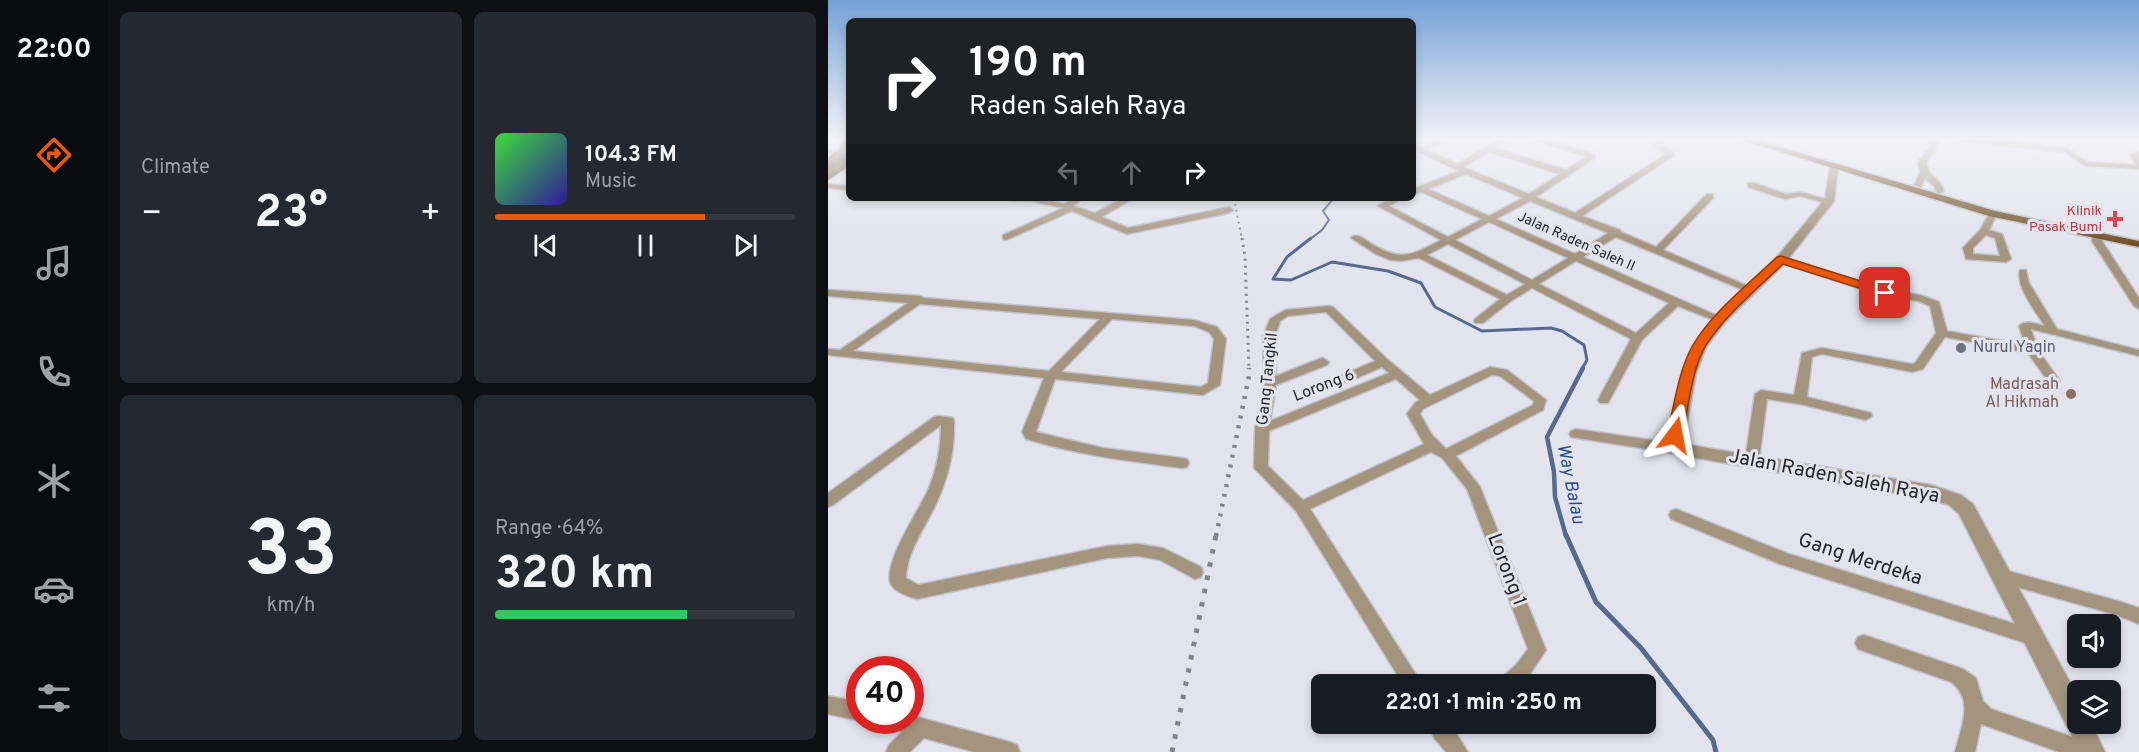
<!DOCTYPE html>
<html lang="en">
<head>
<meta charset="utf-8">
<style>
  body { margin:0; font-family:Overpass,sans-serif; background:#242831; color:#f1f3f6; height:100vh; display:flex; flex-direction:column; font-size:22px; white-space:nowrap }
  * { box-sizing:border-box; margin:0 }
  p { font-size:20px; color:#9ea1a6 }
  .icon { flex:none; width:33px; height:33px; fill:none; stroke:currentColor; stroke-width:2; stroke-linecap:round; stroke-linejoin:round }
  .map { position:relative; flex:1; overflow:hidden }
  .sheet { display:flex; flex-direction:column; gap:12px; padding:12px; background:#0d0f14; width:720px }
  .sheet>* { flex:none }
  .top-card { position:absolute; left:18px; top:18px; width:570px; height:183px; border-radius:9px; box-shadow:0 3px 9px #0003; background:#202124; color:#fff; overflow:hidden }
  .fabs { position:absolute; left:1239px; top:614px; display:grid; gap:12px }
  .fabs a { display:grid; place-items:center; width:54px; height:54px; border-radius:9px; background:#171b24; box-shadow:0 3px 9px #0003; font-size:30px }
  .speed { position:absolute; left:18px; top:656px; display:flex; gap:12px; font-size:30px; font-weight:700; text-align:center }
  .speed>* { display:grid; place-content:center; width:78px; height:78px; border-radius:50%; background:#171b24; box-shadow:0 3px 9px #0003; line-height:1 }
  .speed .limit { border:9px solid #d22; background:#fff; color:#111 }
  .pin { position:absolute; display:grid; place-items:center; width:51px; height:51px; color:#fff; margin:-26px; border-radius:12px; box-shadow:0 3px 9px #0006 }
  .me { position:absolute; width:66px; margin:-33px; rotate:13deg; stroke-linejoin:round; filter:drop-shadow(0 0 4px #0008) }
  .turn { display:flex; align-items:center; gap:21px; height:126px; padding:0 24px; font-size:27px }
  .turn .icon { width:78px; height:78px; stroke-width:2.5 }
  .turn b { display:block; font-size:42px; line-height:51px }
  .lanes { display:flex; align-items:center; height:57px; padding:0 24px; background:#0003; justify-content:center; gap:30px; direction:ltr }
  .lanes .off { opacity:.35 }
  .big { font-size:45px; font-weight:700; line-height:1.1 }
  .sheet .tile { flex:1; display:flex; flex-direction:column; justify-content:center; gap:9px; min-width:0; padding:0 21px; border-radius:9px; background:#242831 }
  .sheet .dial { align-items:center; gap:0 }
  .dial b { font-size:78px; line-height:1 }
  .song { display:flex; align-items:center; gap:18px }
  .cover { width:72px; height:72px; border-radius:9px; background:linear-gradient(135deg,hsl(120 70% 55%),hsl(250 70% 35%)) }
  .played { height:6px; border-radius:3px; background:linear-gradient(90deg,#ea580c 70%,#363941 70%) }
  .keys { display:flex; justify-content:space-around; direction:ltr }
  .heat { display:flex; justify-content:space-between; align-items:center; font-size:33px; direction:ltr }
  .charge { height:9px; border-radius:4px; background:linear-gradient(90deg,#34c759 64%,#363941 0) }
  .sheet .tiles { flex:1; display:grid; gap:12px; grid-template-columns:repeat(2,1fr) }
  .trip { position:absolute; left:483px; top:674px; width:345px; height:60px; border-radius:9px; background:#171b24; box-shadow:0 3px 9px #0003; font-weight:700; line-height:60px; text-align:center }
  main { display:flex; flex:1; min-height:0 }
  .tab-bar { display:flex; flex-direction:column; width:108px; justify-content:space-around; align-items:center; background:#090b0e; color:#9ea1a6 }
  .tab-bar .icon { width:42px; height:42px }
  .tab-bar .active { color:#ea580c }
  .tab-bar b { font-size:27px; color:#f1f3f6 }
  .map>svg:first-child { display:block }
</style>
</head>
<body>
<main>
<nav class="tab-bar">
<b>22:00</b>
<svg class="icon active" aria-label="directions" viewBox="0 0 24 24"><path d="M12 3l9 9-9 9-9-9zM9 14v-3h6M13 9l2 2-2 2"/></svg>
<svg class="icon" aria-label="music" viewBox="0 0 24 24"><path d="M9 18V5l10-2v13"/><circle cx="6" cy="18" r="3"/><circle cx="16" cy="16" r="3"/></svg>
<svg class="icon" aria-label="phone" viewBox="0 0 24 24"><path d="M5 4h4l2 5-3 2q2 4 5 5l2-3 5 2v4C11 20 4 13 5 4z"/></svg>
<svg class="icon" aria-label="climate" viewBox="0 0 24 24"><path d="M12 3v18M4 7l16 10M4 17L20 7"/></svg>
<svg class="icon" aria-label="car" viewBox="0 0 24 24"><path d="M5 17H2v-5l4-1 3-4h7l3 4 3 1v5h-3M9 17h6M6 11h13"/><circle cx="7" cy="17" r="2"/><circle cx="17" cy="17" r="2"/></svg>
<svg class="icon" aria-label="filters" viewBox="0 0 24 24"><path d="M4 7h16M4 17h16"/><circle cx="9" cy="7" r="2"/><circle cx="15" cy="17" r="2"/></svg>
</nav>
<section class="sheet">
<div class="tiles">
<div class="tile"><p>Climate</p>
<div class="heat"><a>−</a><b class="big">23°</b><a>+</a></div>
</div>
<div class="tile">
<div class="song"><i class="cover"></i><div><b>104.3 FM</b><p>Music</p></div></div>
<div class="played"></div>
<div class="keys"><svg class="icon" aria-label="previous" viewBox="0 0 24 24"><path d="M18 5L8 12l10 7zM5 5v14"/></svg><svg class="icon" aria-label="pause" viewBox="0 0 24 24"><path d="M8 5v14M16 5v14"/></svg><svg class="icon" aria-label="next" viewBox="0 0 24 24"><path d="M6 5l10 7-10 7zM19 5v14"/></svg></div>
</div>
<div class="tile dial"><b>33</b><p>km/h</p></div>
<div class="tile"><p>Range · 64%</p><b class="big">320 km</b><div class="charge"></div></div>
</div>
</section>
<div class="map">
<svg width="1311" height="752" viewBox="0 0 1311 752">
  <rect width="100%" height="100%" fill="#e2e3ed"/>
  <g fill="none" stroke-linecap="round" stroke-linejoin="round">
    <path stroke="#556a8e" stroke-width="2" d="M481 240 494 230 501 220 495 211 506 198"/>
    <path stroke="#556a8e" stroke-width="3" d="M483 238 459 257 445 279 463 280 504 262 560 271 593 283 607 307 654 331 723 328 734 331 756 345 759 360 754 369"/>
    <path stroke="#556a8e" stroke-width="4.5" d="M738 536 727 497 726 472 719 437 755 368"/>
    <path stroke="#556a8e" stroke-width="5" d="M738 535 768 602 813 648 885 740 888 752"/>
    <g stroke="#c0c1ca" stroke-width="3">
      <path id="minor" d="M610 139H618L600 150 629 164 672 139H680L666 148 738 170 758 157 704 139H715L767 154V158L708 197 747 213 838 154 824 146 830 139H837L832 145 841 148 846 154 845 156 754 216 792 230 793 232 828 247 879 194H885V198L835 250 929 290 928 292H920L788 237 755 257 897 319 892 322 888 321 850 306 814 340 780 403H772L770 400 803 339 704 288 683 301 655 323H647L646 321 647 319 672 299 591 258 573 261 562 260 548 254 523 238 525 236C532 235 536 239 542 243 573 262 583 256 613 240L550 206 564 198H575L561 206 620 237 654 219 593 192 585 194V189L631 171 585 149V144L594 148ZM661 152 732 174 701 194 635 167ZM638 174 695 198 661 216 600 189ZM702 201 780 233 747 254 668 219ZM661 222 740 258 704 280 627 240ZM620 244 697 284 679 295 599 255ZM748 261 841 303 808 333 711 284Z
        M1102 139H1110L1109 148 1098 162C1101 180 1111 176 1116 191L1112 193H1109L1106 186 1097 178 1093 187 1086 185 1092 173 1090 162 1101 148Z
        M1128 139H1153L1239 148 1259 162 1308 165 1301 154 1311 152V169L1257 166 1237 152 1131 141Z
        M17 149V153L0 154V150Z
        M920 183H926L958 194 972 192 1005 201 1001 204 972 196 957 199 920 187Z
        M0 184 21 186V190L0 188Z
        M179 198H211L236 204 245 198H255L245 206 267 213 295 198H305L274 217 300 228 401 207 405 210 401 213 299 234 244 211 178 240 175 239V235L235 208 204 201 183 200Z
        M1165 211 1169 214 1161 230 1174 234 1183 259 1178 262 1138 259 1135 248 1152 230 1162 212ZM1158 235 1167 238 1172 256 1145 254V248Z
        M1269 233 1274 236V241L1311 298V309L1306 306 1264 241V236Z
        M953 257 1058 290 1092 295 1111 302 1119 331 1197 345 1191 326C1198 319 1208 324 1217 326 1208 312 1187 286 1192 270H1198L1201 283 1229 329 1311 350V356L1203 329 1210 350 1232 381 1226 385 1222 384 1200 353 1117 337 1095 369 1084 372 994 354 984 357 979 397 1043 413 1044 416 1038 420 972 404 939 399 931 460 929 464H919L917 460 927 394 933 390 966 395 974 353 994 348 1084 364 1087 363 1108 333 1102 306 1090 301 1053 295 950 262 948 260Z
        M0 290 92 296 96 298 366 320 389 327 398 339 392 385 375 395 227 379 208 432 275 448 354 458 359 459 361 463 359 467 354 468C301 461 249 455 198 439L194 432 216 378 0 355V349L12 350 80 303 0 296ZM92 304 272 319 221 371 25 351ZM284 319 366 326 381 332 386 339 380 383 373 387 233 372Z
        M501 306 505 307 559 359 602 395 662 367 679 370 718 400 715 410 628 456 652 487 718 650 700 677 693 684H671L673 678 688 665 700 649 639 489 614 458 603 452 482 509 594 684H575L468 511 426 468 427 429 436 383 435 337 442 319 457 310ZM498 312 547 361 512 376 510 379 512 382H520L554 367 561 373 442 421 448 385 499 365 501 362 495 358 491 359 448 376 447 337 452 321 460 316ZM664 375 672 376 706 401 705 405 618 449 604 435 592 414 595 409ZM568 379 592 400 587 403 579 414 596 444 475 500 440 466 441 431Z
        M111 416 125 418 126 421C127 451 120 479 107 506 96 529 79 552 78 578L90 585 279 546 310 544 335 548 373 567 375 572 373 577 367 579 332 560 310 556 279 558 89 599C82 597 64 591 62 582 57 559 91 511 101 488 109 468 113 447 113 425L5 505 0 507V493L106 417Z
        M748 429 857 445 862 447 864 450 862 453 857 455 743 437 741 434 743 431Z
        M848 509 961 554 1207 630 1213 632 1216 638 1213 644 1207 646 952 564 843 519 841 515 843 511Z
        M1173 569 1290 601 1311 608V624L1289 615 1167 581 1165 576 1167 571Z
        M1036 635 1135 669 1148 678 1155 701 1163 709 1259 742 1266 745 1269 752H1231L1153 724 1147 752H1127C1133 727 1147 700 1123 682L1030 649 1027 643 1030 637Z
        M0 696 32 702V720H36L32 721 0 714Z
        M82 715 182 742 189 745 192 752H146L96 738 82 752H58L61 745 74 732 58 727 55 720H82Z
        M599 723H636L633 730 628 733 640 752H618L607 739Z"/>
    </g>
    <g stroke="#c0c1ca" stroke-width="3">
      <path id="tertiary" d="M1002 165 1010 167 1006 201 957 263 897 322 878 347 868 374 856 441 862 445 1103 485 1133 495 1145 504 1250 697V723H1263L1277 752H1252L1131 514 1121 505 1102 499 857 456 851 454 839 443 854 374 864 347 887 316 949 257 997 199Z"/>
    </g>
    <g stroke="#c0c1ca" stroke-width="3">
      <path id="primary" d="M17 139H21C21 152 12 159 0 164V157L11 149Z
        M911 139H925L1167 211 1311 241V247L1161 216Z
        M21 158V166L0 180V172Z"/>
    </g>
    <g stroke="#c0c1ca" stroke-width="4">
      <path id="trunk" d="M21 150V158L0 172V164Z"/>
    </g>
    <use href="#minor" fill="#a5947d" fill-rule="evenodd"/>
    <use href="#tertiary" fill="#a5947d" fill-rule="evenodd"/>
    <use href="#primary" fill="#705126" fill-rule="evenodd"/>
    <use href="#trunk" fill="#64461c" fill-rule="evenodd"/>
    <path stroke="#82838a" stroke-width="2" stroke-dasharray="2 4" stroke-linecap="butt" d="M406 198 414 240"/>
    <path stroke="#82838a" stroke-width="3" stroke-dasharray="2 5" stroke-linecap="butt" d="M414 238 417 257 421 369"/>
    <path stroke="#82838a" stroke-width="4.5" stroke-dasharray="3 7" stroke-linecap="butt" d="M388 536 421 376V368"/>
    <path stroke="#82838a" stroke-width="5" stroke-dasharray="4.5 9" stroke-linecap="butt" d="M344 752 388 535"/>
  </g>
  <linearGradient id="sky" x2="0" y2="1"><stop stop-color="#75a2d6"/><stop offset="0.57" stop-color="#f2f2f7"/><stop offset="1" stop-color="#f2f2f7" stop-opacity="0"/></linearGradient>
  <rect width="1311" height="244" fill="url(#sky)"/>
  <path fill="#ea580c" stroke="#983908" stroke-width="1.5" d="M953 256 1061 290 1063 293 1057 296 1053 295 955 264C929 289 898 314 878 345 863 370 861 407 854 435L847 441 841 439 839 435C846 407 850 371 865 345 885 311 921 284 949 257Z"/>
  <path fill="#e0444e" stroke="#e2e3ed" stroke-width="2" d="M1284 210h6v6h6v6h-6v6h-6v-6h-6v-6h6z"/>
  <circle fill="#6b7280" stroke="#e2e3ed" stroke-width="2" cx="1133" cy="348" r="6"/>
  <circle fill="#8d6e63" stroke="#e2e3ed" stroke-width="2" cx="1243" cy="394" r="6"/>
  <g text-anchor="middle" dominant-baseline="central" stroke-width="6" stroke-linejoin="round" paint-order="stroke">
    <g font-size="14" fill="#be3a42" stroke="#e2e3ed" text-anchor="end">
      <text x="1274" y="211">Klinik<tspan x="1274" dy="16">Pasak Bumi</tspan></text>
    </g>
    <g font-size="14" fill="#252529" stroke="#e2e3ed">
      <text transform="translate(748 242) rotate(24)">Jalan Raden Saleh II</text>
    </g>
    <g font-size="16" fill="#5b616d" stroke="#e2e3ed" text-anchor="start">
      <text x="1145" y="348">Nurul Yaqin</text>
    </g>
    <g font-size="16" fill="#252529" stroke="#e2e3ed">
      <text transform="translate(440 379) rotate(-84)">Gang Tangkil</text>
      <text transform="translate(496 386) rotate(-21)">Lorong 6</text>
    </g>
    <g font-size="16" fill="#785e54" stroke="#e2e3ed" text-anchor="end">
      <text x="1231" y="385">Madrasah<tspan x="1231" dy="18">Al Hikmah</tspan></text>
    </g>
    <g font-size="18" font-style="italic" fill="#274c8c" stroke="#e2e3ed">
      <text transform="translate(742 484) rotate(79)">Way Balau</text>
    </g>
    <g font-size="20" fill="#252529" stroke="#e2e3ed">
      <text transform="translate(1006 477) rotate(11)">Jalan Raden Saleh Raya</text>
      <text transform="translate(1032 560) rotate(18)">Gang Merdeka</text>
      <text transform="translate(678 570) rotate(69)">Lorong 1</text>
    </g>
  </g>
</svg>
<div class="fabs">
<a><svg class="icon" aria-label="sound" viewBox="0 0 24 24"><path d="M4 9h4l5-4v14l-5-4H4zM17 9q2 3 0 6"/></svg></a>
<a><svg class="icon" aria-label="layers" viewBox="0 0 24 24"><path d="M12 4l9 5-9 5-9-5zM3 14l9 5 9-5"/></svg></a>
</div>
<div class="speed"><div class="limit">40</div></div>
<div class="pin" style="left:1057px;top:293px;background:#d93025"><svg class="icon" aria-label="arrive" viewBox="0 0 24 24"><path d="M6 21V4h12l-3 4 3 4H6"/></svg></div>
<svg class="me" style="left:847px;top:435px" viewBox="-20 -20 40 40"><path d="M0-17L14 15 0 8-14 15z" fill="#ea580c" stroke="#fff" stroke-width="4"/></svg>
<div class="trip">22:01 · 1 min · 250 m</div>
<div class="top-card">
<div class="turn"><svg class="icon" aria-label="right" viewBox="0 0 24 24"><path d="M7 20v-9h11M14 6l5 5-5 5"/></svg><div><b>190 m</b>Raden Saleh Raya</div></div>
<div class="lanes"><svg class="icon off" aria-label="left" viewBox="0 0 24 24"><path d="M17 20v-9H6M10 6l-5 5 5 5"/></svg><svg class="icon off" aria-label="ahead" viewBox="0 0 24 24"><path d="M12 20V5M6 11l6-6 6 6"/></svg><svg class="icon" aria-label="right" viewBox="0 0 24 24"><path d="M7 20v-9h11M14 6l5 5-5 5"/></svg></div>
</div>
</div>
</main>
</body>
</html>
